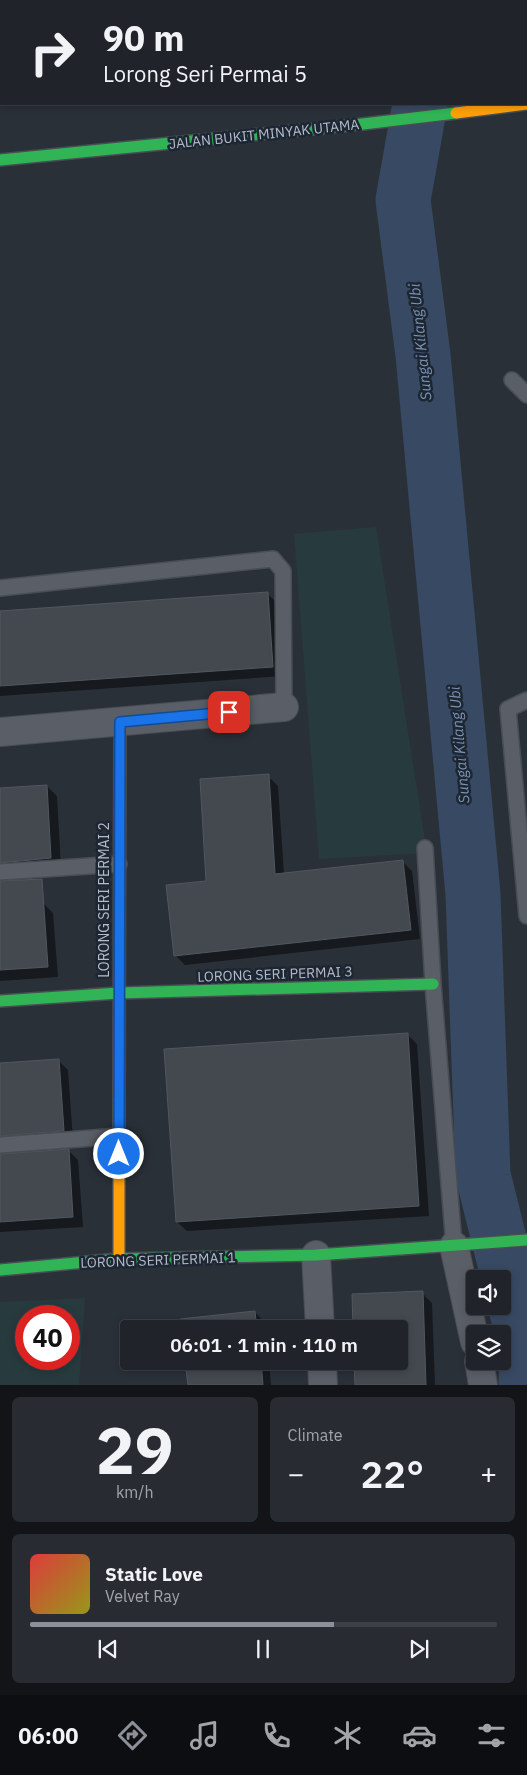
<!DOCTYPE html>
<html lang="en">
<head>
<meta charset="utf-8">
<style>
  body { margin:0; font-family:"IBM Plex Sans",sans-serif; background:#282c32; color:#f1f3f6; height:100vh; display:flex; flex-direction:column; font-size:19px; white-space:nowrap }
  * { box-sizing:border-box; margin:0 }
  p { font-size:16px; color:#a2a4a8 }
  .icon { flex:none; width:28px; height:28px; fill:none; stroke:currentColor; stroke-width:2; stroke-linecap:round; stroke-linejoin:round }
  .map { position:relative; height:1385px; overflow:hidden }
  .drawer { display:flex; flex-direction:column; gap:12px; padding:12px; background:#121417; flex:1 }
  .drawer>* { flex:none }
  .hud { position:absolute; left:0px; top:0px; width:528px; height:105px; box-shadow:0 2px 8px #0003,0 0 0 1px #3d4147; background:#20242a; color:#f1f3f6; overflow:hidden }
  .fabs { position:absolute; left:466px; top:1270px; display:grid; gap:10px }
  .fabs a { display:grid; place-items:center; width:45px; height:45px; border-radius:5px; background:#20242a; box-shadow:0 2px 8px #0003,0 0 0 1px #3d4147; font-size:25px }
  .speed { position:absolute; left:15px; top:1305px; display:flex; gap:10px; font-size:25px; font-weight:700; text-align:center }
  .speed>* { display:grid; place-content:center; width:65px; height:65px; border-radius:50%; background:#20242a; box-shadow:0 2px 8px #0003,0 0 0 1px #3d4147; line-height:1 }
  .speed .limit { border:8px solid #d22; background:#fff; color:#111 }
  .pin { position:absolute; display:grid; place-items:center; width:42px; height:42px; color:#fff; margin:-21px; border-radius:10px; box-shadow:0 2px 8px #0006 }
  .me { position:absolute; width:55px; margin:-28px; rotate:0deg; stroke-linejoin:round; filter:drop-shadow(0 0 4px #0008) }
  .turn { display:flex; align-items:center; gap:18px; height:105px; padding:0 20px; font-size:22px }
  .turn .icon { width:65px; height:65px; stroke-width:2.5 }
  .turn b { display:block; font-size:35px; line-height:42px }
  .big { font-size:38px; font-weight:600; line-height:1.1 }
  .drawer .widget { flex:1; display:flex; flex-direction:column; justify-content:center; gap:8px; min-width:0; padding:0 18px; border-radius:8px; background:#282c32 }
  .drawer .dial { align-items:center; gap:0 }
  .dial b { font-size:65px; line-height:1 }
  .song { display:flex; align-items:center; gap:15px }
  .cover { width:60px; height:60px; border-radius:8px; background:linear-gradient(135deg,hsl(0 70% 55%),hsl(60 70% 35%)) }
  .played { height:5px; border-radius:2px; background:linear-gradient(90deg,#8c9099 65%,#3d4147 65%) }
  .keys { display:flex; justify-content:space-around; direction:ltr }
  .heat { display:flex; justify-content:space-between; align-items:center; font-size:28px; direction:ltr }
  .drawer .tiles { flex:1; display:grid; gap:12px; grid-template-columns:1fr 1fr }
  .widget:last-child { grid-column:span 2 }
  .trip { position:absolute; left:120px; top:1320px; width:288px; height:50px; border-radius:5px; background:#20242a; box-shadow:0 2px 8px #0003,0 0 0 1px #3d4147; font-weight:600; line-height:50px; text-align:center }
  .dock { display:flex; height:80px; justify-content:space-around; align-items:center; background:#0d0e11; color:#a2a4a8 }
  .dock .icon { width:35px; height:35px }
  .dock .on { color:#8c9099 }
  .dock b { font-size:22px; color:#f1f3f6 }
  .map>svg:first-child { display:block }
</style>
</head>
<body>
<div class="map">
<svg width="527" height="1385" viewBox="0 0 527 1385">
  <rect width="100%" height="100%" fill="#2a3038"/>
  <path fill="#273a3e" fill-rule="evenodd" d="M125 0H262V1H126Z
    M376 527 427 853 319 859 294 534Z
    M85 1298 79 1385H0V1302ZM69 1316V1359H26V1316Z"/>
  <path fill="#0007" d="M0 0 29 1H1L0 74Z
    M267 593 277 603 283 676 0 696V612Z
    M268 776 278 786 284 874 402 861 412 871 420 939 185 965 175 955 207 882Z
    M47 786 57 796 61 867 0 871V789Z
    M43 903 53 913 58 977 0 981V906Z
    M407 1034 417 1044 429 1216 187 1231 177 1222Z
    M58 1060 68 1070 73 1140 1 1150 0 1156 68 1150 78 1160 83 1227 0 1232V1064Z
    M422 1293 432 1303 435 1385H357L399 1361V1329Z
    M255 1312 264 1322 265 1329H183Z
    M186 1361H269L271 1385H189Z"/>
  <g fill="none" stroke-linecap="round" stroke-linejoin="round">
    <path stroke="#384963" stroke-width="55" d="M438 1V0
      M420 104 403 200 423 355 473 894 483 1175 527 1352 526 1385"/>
  </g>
  <path fill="#444950" stroke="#52575f" d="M268 592 273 667 0 686V611Z
    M269 774 275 874 403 860 411 930 174 956 166 885 206 881 200 779Z
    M47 785 51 858 0 863V788Z
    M42 879 48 967 0 970V881Z
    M408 1033 419 1206 176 1222 164 1049Z
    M59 1059 64 1131 0 1136V1063Z
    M69 1149 73 1217 0 1222V1154Z
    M423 1291 426 1385H355L354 1361H399V1329H353L352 1294Z
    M255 1311 257 1329H182L180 1319Z
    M185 1361H261L263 1385H188Z"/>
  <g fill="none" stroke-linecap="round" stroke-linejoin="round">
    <g stroke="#484c53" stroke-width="18">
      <path id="lane" d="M521 0V1
        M526 27H527
        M512 380 527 395
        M0 588 273 559 283 571 284 707
        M527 700 508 709 527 916
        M425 848 433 984 454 1246
        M0 872 119 864
        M0 1145 119 1136"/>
    </g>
    <g stroke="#484c53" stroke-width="30">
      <path id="street" d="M82 0 83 1
        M0 77H1
        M0 732 284 707
        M454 1246 475 1342
        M316 1255 320 1329
        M322 1361 323 1385
        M479 1361 483 1385"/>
    </g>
    <g stroke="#484c53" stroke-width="14">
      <path id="fast" d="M0 160 363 124 456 113
        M0 1001 119 993 433 984
        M119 1099 120 722
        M0 1270 119 1259 316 1255 527 1240"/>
    </g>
    <g stroke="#484c53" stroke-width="14">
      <path id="slow" d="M456 113 527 104
        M119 1259V1099"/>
    </g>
    <use href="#lane" stroke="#5a5e66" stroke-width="15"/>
    <use href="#street" stroke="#5a5e66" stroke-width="28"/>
    <use href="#fast" stroke="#30b455" stroke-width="11"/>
    <use href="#slow" stroke="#ff9f0a" stroke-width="11"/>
  </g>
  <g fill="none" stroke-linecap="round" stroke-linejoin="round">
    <g stroke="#114b97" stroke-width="12">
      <path id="route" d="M119 1154 120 722 229 712"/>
    </g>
    <use href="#route" stroke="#1a73e8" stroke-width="9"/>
  </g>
  <g text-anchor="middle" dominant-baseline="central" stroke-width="5" stroke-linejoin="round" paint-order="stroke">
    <g font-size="14" fill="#b4bcc9" stroke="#1d2633">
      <text transform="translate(264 134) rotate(-6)">JALAN BUKIT MINYAK UTAMA</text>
      <text transform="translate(104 900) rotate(-90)">LORONG SERI PERMAI 2</text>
      <text transform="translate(275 974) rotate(-2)">LORONG SERI PERMAI 3</text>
      <text transform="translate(158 1260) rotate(-2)">LORONG SERI PERMAI 1</text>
    </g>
    <g font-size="15" font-style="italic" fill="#7c92b1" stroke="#1d2633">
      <text transform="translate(420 342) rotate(-96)">Sungai Kilang Ubi</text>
      <text transform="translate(459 745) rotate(-95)">Sungai Kilang Ubi</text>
    </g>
  </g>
</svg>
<div class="fabs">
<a><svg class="icon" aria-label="sound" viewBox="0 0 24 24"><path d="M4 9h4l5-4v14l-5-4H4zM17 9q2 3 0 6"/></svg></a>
<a><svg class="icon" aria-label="layers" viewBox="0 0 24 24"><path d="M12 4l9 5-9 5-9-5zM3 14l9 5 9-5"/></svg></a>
</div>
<div class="speed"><div class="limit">40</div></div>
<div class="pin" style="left:229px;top:712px;background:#d93025"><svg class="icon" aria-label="arrive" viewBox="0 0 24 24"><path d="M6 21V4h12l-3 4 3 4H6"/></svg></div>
<svg class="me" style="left:119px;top:1154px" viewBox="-20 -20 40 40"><circle r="17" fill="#1a73e8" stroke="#fff" stroke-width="3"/><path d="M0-11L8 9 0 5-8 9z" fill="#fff"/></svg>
<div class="trip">06:01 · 1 min · 110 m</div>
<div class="hud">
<div class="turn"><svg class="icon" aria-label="right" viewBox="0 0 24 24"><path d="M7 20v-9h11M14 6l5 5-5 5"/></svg><div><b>90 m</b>Lorong Seri Permai 5</div></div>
</div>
</div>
<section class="drawer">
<div class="tiles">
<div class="widget dial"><b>29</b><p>km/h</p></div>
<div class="widget"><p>Climate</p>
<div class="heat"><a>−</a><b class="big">22°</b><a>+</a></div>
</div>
<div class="widget">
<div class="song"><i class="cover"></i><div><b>Static Love</b><p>Velvet Ray</p></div></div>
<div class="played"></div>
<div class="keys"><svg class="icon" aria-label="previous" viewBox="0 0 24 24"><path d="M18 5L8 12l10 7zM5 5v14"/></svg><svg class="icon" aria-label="pause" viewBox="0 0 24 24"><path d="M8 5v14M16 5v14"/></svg><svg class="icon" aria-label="next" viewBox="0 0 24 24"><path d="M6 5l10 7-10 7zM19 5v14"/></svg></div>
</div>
</div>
</section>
<nav class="dock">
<b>06:00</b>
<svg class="icon on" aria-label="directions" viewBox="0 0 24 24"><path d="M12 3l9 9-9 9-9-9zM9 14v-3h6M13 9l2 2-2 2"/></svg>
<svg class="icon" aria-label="music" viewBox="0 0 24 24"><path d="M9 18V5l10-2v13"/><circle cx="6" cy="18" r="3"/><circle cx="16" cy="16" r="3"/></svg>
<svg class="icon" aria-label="phone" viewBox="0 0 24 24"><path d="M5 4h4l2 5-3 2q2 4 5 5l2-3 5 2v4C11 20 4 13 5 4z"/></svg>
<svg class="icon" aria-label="climate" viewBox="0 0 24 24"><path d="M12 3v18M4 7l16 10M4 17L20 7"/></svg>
<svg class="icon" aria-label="car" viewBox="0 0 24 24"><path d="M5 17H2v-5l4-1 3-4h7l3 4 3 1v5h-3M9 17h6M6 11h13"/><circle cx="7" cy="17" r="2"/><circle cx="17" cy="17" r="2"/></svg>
<svg class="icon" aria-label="filters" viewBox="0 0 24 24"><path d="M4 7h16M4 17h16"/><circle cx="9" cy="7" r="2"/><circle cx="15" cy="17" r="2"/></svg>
</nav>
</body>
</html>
